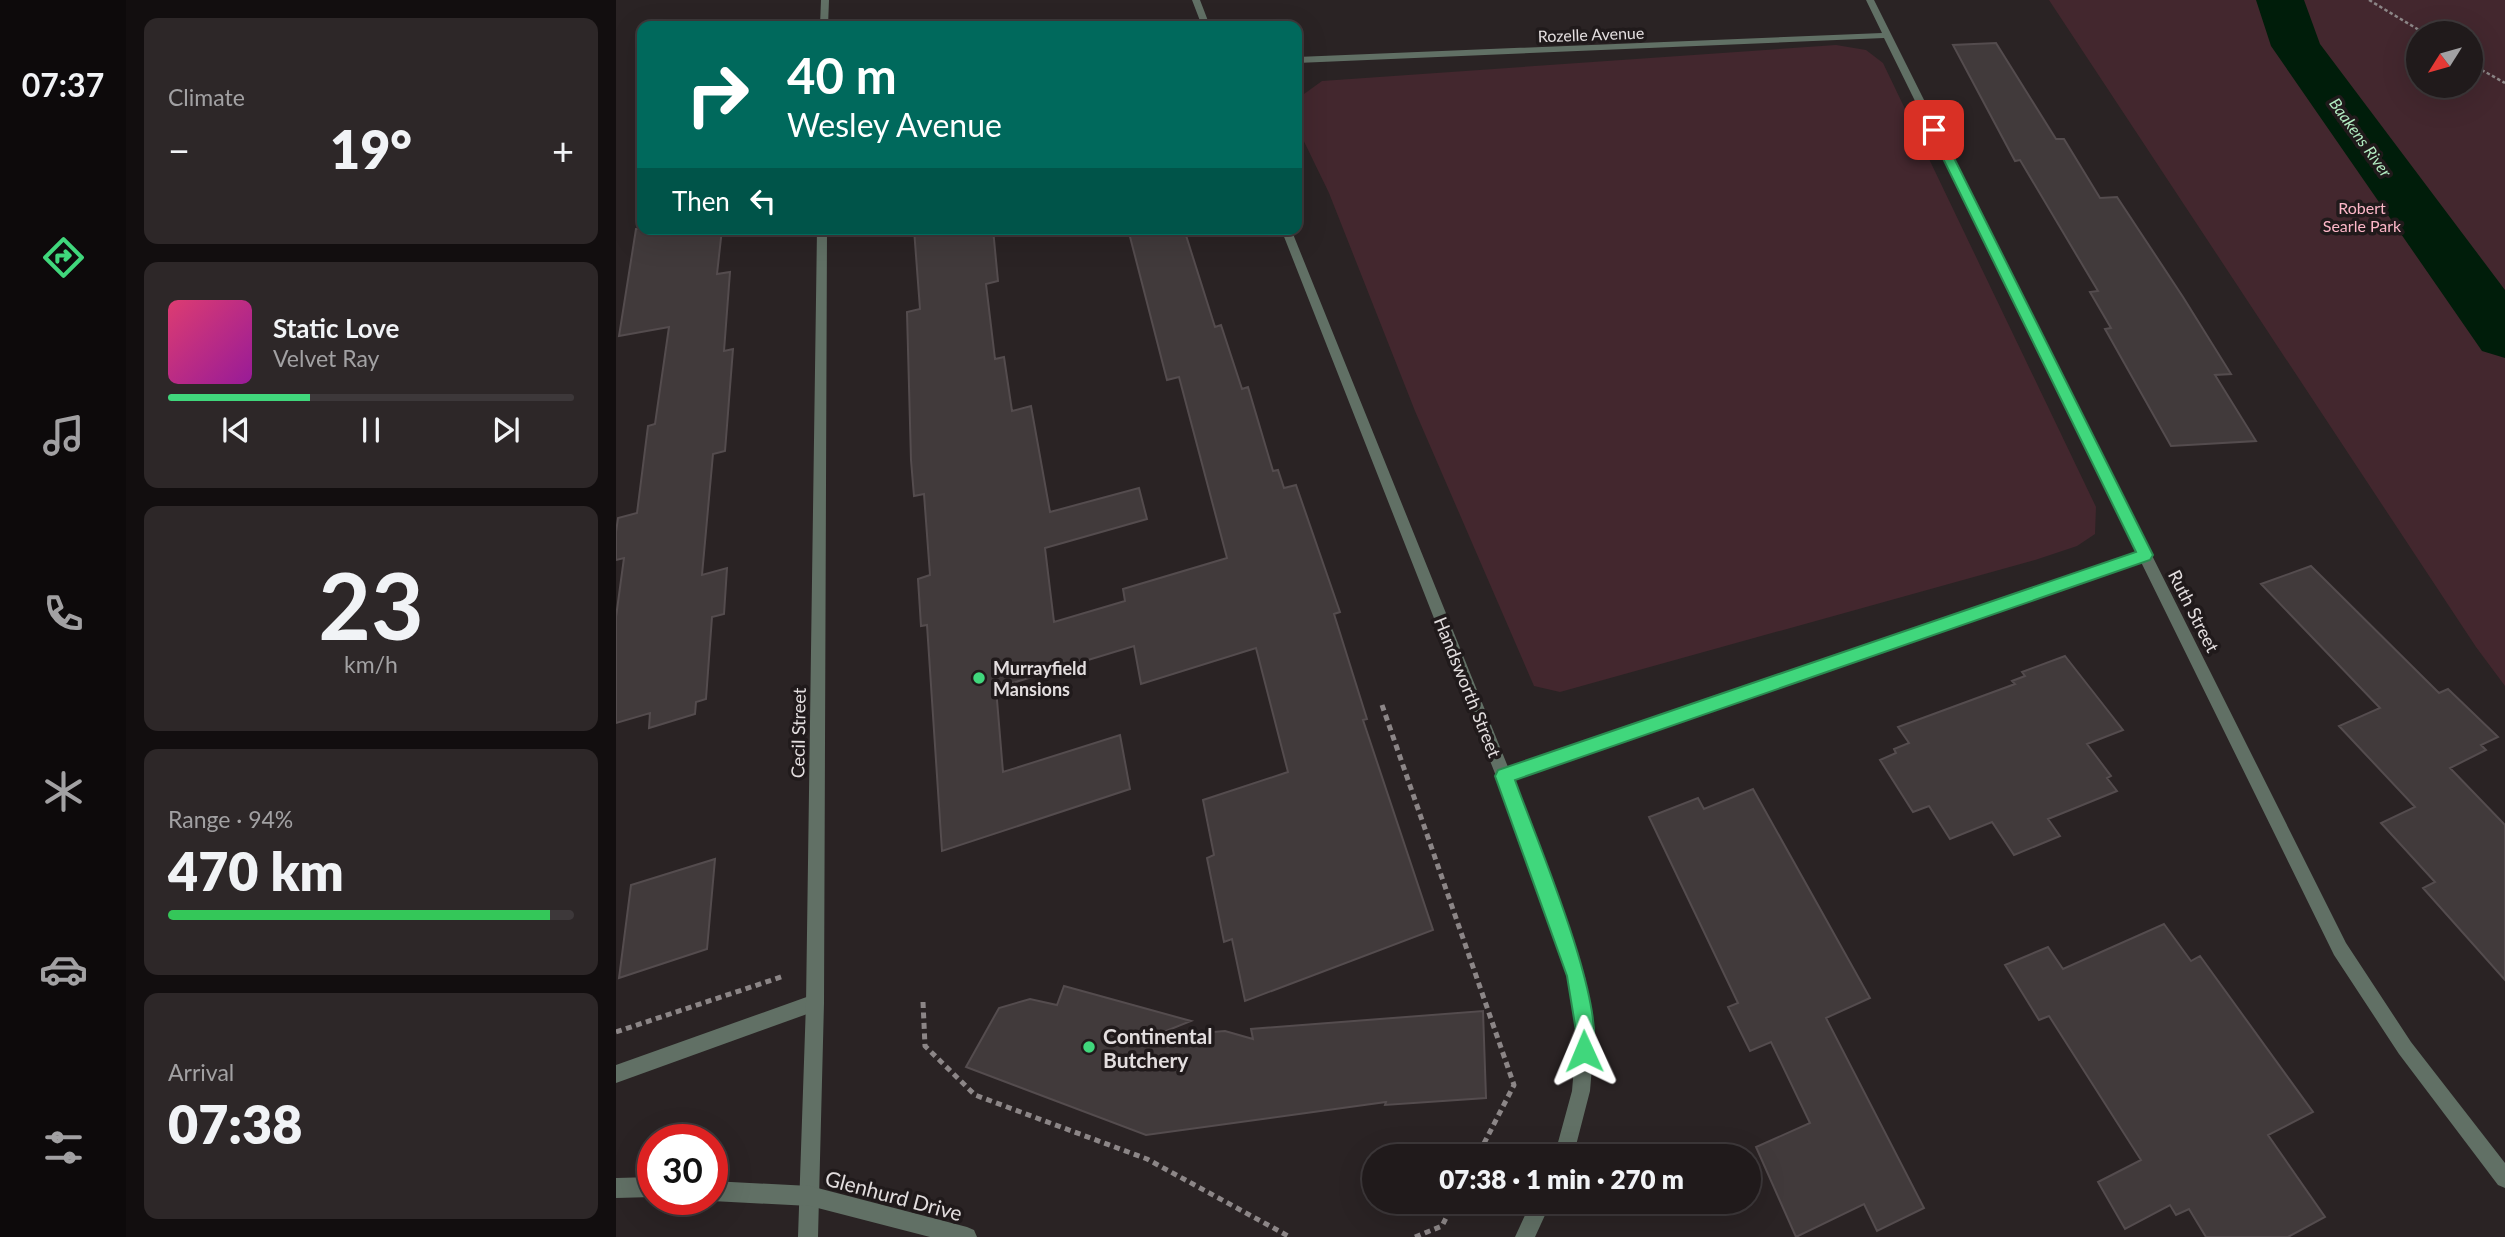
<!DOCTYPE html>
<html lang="en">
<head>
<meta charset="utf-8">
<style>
  body { margin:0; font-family:Lato,sans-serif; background:#2d2728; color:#f1f3f6; height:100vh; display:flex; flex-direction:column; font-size:26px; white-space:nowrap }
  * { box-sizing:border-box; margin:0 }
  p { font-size:23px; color:#a2a1a3 }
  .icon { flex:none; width:38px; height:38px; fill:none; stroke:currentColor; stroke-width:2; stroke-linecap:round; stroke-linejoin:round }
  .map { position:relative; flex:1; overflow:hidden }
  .panel { display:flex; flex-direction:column; gap:18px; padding:18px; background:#120e0f; width:490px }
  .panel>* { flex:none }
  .guide { position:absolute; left:21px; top:21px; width:665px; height:214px; border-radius:14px; box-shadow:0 7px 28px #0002,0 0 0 2px #3d383a; background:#00695c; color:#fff; overflow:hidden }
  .needle { width:46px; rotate:233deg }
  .controls { position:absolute; left:1790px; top:21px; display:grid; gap:14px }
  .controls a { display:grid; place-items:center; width:77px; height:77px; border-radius:50%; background:#201a1b; box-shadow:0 7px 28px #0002,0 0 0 2px #3d383a; font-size:35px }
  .speed { position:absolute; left:21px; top:1124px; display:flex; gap:14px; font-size:35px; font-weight:700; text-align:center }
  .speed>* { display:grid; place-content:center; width:91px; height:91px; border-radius:50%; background:#201a1b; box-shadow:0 7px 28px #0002,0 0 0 2px #3d383a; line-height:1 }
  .speed .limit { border:10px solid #d22; background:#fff; color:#111 }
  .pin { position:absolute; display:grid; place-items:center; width:60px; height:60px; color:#fff; margin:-30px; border-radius:14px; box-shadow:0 4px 10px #0006 }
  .me { position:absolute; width:77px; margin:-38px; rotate:359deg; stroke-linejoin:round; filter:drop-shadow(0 0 5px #0008) }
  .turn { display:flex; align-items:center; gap:24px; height:147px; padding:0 35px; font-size:32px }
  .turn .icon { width:91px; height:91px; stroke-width:2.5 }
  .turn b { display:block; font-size:49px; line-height:60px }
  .then { display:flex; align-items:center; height:66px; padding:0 35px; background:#0003; gap:14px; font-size:26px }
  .big { font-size:52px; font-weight:800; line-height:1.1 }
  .panel .card { flex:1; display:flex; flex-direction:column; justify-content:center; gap:10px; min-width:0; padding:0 24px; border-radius:14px; background:#2d2728 }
  .panel .dial { align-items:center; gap:0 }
  .dial b { font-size:91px; line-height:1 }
  .song { display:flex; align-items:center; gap:21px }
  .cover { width:84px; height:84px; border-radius:10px; background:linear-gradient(135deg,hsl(340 70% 55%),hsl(300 70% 35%)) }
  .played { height:7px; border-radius:4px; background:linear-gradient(90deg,#40d77c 35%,#3d383a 35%) }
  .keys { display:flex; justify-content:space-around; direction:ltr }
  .heat { display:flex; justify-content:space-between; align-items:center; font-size:38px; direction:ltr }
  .charge { height:10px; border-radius:5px; background:linear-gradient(90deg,#34c759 94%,#3d383a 0) }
  .trip { position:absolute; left:746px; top:1144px; width:399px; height:70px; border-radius:35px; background:#201a1b; box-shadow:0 7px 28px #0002,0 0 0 2px #3d383a; font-weight:800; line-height:70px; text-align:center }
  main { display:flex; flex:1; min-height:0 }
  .dock { display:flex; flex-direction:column; width:126px; justify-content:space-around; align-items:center; background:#0d0a0b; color:#a2a1a3 }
  .dock .icon { width:49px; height:49px }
  .dock .current { color:#40d77c }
  .dock b { font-size:32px; color:#f1f3f6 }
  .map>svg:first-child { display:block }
</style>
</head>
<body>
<main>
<nav class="dock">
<b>07:37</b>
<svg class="icon current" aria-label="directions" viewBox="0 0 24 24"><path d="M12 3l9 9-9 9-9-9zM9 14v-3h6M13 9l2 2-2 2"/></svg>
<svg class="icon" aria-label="music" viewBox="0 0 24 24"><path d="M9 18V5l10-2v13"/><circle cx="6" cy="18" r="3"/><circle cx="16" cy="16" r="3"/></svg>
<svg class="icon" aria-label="phone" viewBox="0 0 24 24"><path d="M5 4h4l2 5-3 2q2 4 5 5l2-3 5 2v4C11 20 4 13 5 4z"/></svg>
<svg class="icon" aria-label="climate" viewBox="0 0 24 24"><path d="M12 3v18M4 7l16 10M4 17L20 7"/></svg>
<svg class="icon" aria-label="car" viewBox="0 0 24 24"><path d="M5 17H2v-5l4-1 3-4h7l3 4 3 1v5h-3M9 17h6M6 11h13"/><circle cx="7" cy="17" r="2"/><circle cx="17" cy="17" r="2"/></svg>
<svg class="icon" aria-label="filters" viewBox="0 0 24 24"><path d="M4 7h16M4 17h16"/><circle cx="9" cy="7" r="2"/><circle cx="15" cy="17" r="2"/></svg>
</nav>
<section class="panel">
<div class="card"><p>Climate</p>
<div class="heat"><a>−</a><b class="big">19°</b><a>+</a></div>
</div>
<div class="card">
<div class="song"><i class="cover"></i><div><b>Static Love</b><p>Velvet Ray</p></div></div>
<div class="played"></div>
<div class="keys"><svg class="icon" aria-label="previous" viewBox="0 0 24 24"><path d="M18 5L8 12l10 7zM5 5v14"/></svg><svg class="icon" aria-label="pause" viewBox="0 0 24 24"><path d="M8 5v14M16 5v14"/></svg><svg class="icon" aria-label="next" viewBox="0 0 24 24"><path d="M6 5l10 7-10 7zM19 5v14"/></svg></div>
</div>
<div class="card dial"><b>23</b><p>km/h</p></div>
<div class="card"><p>Range · 94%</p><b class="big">470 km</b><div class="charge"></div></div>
<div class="card"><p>Arrival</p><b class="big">07:38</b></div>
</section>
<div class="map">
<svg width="1889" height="1237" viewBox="0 0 1889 1237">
  <rect width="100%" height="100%" fill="#2a2324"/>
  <path fill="#43272e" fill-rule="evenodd" d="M1433 0H1889V686L1860 647ZM1855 33V86H1802V33Z
    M1220 45 1250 50 1267 63 1480 507 1479 534 1461 546 1419 560 944 692 918 686 799 411 713 193 681 127V99L706 81Z"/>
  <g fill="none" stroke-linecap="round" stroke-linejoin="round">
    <path fill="#001d0a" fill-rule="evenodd" d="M1640 0H1688L1704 44 1889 290V358L1866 351 1655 46Z"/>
  </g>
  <path fill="#413a3b" stroke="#544c4e" stroke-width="2" d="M1380 43 1440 139H1448L1484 198 1501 197 1567 297 1615 374 1599 375 1640 441 1555 446 1489 329 1495 328 1474 292 1482 291 1404 160 1399 161 1337 45Z
    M20 229H106L101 274 114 272 108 351 117 349 109 451 97 454 86 575 111 568 108 614 96 617 90 699 80 702 79 714 33 728 34 713 0 723V617L8 558 0 560V532L2 518 21 513 32 426 39 424 53 327 3 336Z
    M298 229H377L382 281 370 284 379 359 388 357 396 411 415 406 434 512 523 488 531 519 429 548 438 622 509 601 507 589 611 558 563 377 551 380 512 229H568L599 327 605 325 626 389 632 387 657 471 662 470 668 488 680 485 724 612 718 614 751 719 747 720 817 930 629 1001 616 939 608 942 591 858 598 855 587 800 672 772 640 648 525 684 518 646 380 688 387 772 504 735 514 789 326 851 311 625 305 626 302 579 314 575 308 494 298 496 295 460 291 312 304 309Z
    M1695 566 1823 693 1832 689 1882 737 1865 745 1870 750 1834 768 1889 825V980L1807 888 1819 882 1765 823 1799 807 1723 726 1764 708 1645 584Z
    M1449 656 1507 730 1471 744 1495 776 1491 778 1501 791 1432 819 1444 836 1398 855 1376 822 1334 839 1313 806 1297 812 1264 760 1280 753 1278 749 1293 743 1282 727 1399 684 1396 681 1409 676 1406 672Z
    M1137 789 1254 998 1210 1018 1308 1208 1261 1231 1248 1204 1180 1237 1140 1147 1194 1123 1155 1042 1134 1051 1112 1007 1122 1003 1033 817 1082 798 1088 809Z
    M99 859 91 949 3 978 15 885Z
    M1548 924 1575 961 1584 956 1697 1112 1652 1135 1709 1217 1672 1237H1590L1573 1209 1560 1215 1554 1205 1509 1229 1482 1182 1525 1160 1433 1016 1423 1020 1389 965 1432 947 1447 969Z
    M448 986 575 1021 535 1037 609 1031 637 1039 635 1029 867 1011 870 1098 769 1105 770 1102 530 1135 350 1067 383 1008 414 999 441 1005Z"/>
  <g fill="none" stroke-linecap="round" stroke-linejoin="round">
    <path stroke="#8c8687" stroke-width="2.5" stroke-dasharray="3.5 2.5" stroke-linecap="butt" d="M1753 0 1808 33
      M1855 64 1889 83"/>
    <path stroke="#8c8687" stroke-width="5" stroke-dasharray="6 4.5" stroke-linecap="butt" d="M766 705 898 1085 861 1157
      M307 1002 309 1046 359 1095 531 1159 674 1237
      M0 1032 168 976
      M799 1237 826 1226 838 1202"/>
    <path fill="#617065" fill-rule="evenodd" d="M199 994 205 997 208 1003 205 1009 0 1083V1065Z"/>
    <path fill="#617065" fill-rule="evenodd" d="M205 0H213L212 26H204Z
      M576 0H584L594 26H586Z
      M1250 0H1258L1730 943 1795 1042 1889 1163V1188L1882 1185 1783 1054 1718 955 1525 562 897 780 969 977 979 1031 974 1091 957 1157H938L956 1091 961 1031 951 977 880 776 665 229H675L892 767 1521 552 1268 38 681 63V57L1266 33Z
      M201 229H211L208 1003 202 1237H182L190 1003Z
      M915 1202H935L919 1237H899Z"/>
    <path fill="#617065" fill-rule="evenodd" d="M37 1177V1197L0 1198V1178Z
      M96 1181 194 1186 351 1227 358 1230 361 1237H314L194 1206 96 1201 92 1199H96Z"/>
  </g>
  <path fill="#40d77c" stroke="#2a8c51" stroke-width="2" d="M1318 127 1324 130 1537 555 1534 560 899 780C918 834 995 1011 975 1058L968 1061 961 1058 958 1051 960 1031 951 976 879 776 882 770 1520 552 1313 130Z"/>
  <g fill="#40d77c" stroke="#201a1b" stroke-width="2.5">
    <circle cx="363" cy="678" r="7"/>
    <circle cx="473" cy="1047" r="7"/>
  </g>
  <g text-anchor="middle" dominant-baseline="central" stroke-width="7" stroke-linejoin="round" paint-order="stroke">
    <g font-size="16" fill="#e3dedf" stroke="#201a1b">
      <text transform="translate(975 34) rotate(-2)">Rozelle Avenue</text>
    </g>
    <g font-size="16" font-style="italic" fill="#b3edc2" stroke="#201a1b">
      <text transform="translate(1745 137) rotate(54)">Baakens River</text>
    </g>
    <g font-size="16" fill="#fdb7c8" stroke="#201a1b">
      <text x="1746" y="207">Robert<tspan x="1746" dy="18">Searle Park</tspan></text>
    </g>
    <g font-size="18" fill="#e3dedf" stroke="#201a1b">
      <text transform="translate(1578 611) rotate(63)">Ruth Street</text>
      <text transform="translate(852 687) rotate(68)">Handsworth Street</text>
      <text transform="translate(182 733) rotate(-89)">Cecil Street</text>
    </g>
    <g font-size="18" font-weight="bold" fill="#e3dedf" stroke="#201a1b" text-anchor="start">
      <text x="377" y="668">Murrayfield<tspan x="377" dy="21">Mansions</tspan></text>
    </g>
    <g font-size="21" font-weight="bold" fill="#e3dedf" stroke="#201a1b" text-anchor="start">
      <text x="487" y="1035">Continental<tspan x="487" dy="24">Butchery</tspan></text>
    </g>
    <g font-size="21" fill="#e3dedf" stroke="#201a1b">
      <text transform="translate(278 1195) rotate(15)">Glenhurd Drive</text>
    </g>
  </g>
</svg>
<div class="controls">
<a><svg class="needle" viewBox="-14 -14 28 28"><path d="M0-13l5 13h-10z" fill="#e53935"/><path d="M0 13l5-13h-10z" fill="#a2a1a3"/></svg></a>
</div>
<div class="speed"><div class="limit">30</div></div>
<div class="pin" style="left:1318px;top:130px;background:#d93025"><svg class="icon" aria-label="arrive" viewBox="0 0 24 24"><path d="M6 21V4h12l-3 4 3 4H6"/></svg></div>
<svg class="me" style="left:968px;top:1051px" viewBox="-20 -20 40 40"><path d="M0-17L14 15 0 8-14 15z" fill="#40d77c" stroke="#fff" stroke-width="4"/></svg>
<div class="trip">07:38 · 1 min · 270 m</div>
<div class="guide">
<div class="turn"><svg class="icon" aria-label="right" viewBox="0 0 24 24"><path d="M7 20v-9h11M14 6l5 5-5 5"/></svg><div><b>40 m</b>Wesley Avenue</div></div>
<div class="then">Then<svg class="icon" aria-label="left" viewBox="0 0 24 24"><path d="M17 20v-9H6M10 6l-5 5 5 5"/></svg></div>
</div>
</div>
</main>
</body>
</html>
